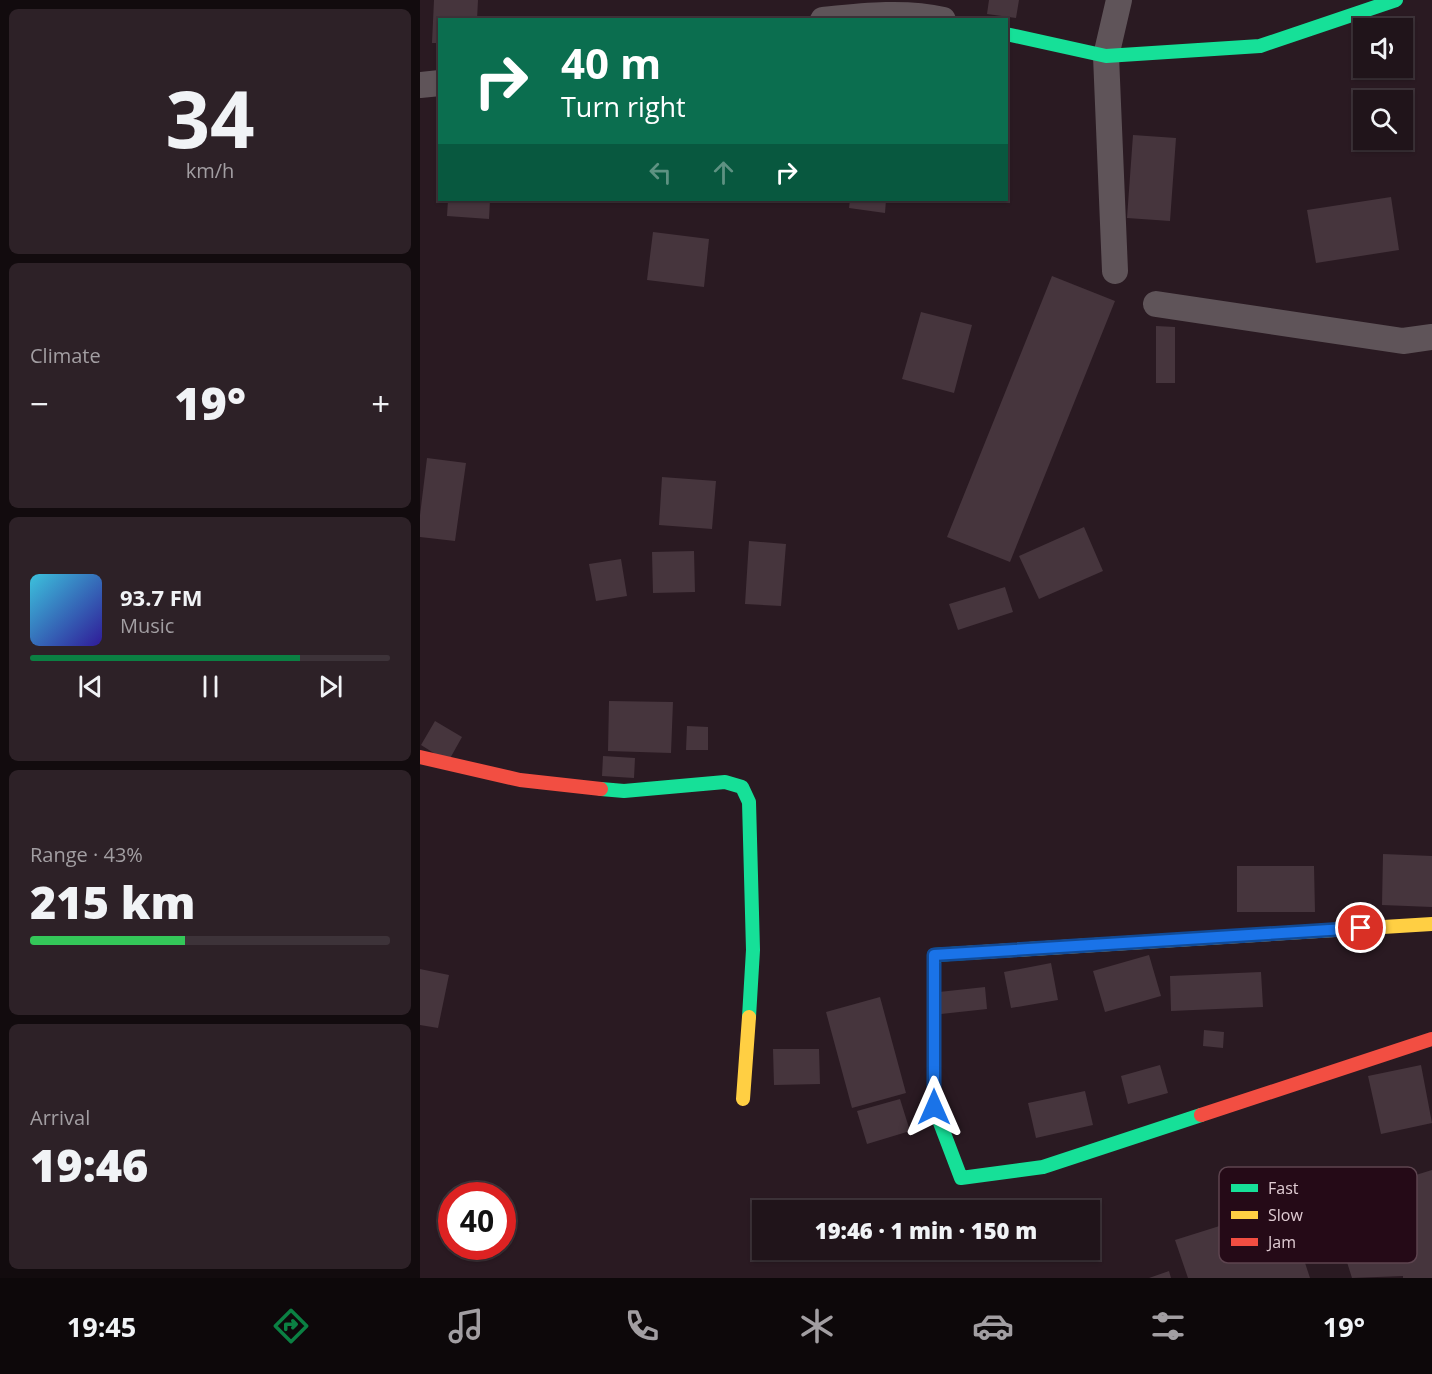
<!DOCTYPE html>
<html lang="en">
<head>
<meta charset="utf-8">
<style>
  body { margin:0; font-family:"Open Sans",sans-serif; background:#2d2127; color:#f1f3f6; height:100vh; display:flex; flex-direction:column; font-size:22px; white-space:nowrap }
  * { box-sizing:border-box; margin:0 }
  p { font-size:20px; color:#a29ea2 }
  .icon { flex:none; width:33px; height:33px; fill:none; stroke:currentColor; stroke-width:2; stroke-linecap:round; stroke-linejoin:round }
  .map { position:relative; flex:1; overflow:hidden }
  .sheet { display:flex; flex-direction:column; gap:9px; padding:9px; background:#120b0e; width:420px }
  .sheet>* { flex:none }
  .hud { position:absolute; left:18px; top:18px; width:570px; height:183px; border-radius:0px; box-shadow:0 2px 4px #0004,0 0 0 2px #3d3339; background:#0b6e4f; color:#fff; overflow:hidden }
  .buttons { position:absolute; left:933px; top:18px; display:grid; gap:12px }
  .buttons a { display:grid; place-items:center; width:60px; height:60px; border-radius:0px; background:#20141a; box-shadow:0 2px 4px #0004,0 0 0 2px #3d3339; font-size:30px }
  .speed { position:absolute; left:18px; top:1182px; display:flex; gap:12px; font-size:30px; font-weight:700; text-align:center }
  .speed>* { display:grid; place-content:center; width:78px; height:78px; border-radius:50%; background:#20141a; box-shadow:0 2px 4px #0004,0 0 0 2px #3d3339; line-height:1 }
  .speed .limit { border:9px solid #d22; background:#fff; color:#111 }
  .pin { position:absolute; display:grid; place-items:center; width:51px; height:51px; color:#fff; margin:-26px; border:3px solid #fff; border-radius:50%; box-shadow:0 2px 6px #0007 }
  .me { position:absolute; width:66px; margin:-33px; rotate:0deg; stroke-linejoin:round; filter:drop-shadow(0 0 4px #0008) }
  .turn { display:flex; align-items:center; gap:21px; height:126px; padding:0 24px; font-size:27px }
  .turn .icon { width:78px; height:78px; stroke-width:2.5 }
  .turn b { display:block; font-size:42px; line-height:51px }
  .lanes { display:flex; align-items:center; height:57px; padding:0 24px; background:#0003; justify-content:center; gap:30px; direction:ltr }
  .lanes .off { opacity:.35 }
  .big { font-size:45px; font-weight:800; line-height:1.1 }
  .sheet .card { flex:1; display:flex; flex-direction:column; justify-content:center; gap:9px; min-width:0; padding:0 21px; border-radius:9px; background:#2d2127 }
  .sheet .dial { align-items:center; gap:0 }
  .dial b { font-size:78px; line-height:1 }
  .song { display:flex; align-items:center; gap:18px }
  .cover { width:72px; height:72px; border-radius:9px; background:linear-gradient(135deg,hsl(190 70% 55%),hsl(250 70% 35%)) }
  .played { height:6px; border-radius:3px; background:linear-gradient(90deg,#0b8043 75%,#3d3339 75%) }
  .keys { display:flex; justify-content:space-around; direction:ltr }
  .heat { display:flex; justify-content:space-between; align-items:center; font-size:33px; direction:ltr }
  .charge { height:9px; border-radius:4px; background:linear-gradient(90deg,#34c759 43%,#3d3339 0) }
  .trip { position:absolute; left:332px; top:1200px; width:348px; height:60px; border-radius:0px; background:#20141a; box-shadow:0 2px 4px #0004,0 0 0 2px #3d3339; font-weight:800; line-height:60px; text-align:center }
  .tabs { display:flex; height:96px; justify-content:space-around; align-items:center; background:#0d080a; color:#a29ea2 }
  .tabs .icon { width:42px; height:42px }
  .tabs .current { color:#0b8043 }
  .tabs b { font-size:27px; color:#f1f3f6 }
  main { display:flex; flex:1; min-height:0 }
  .map>svg:first-child { display:block }
</style>
</head>
<body>
<main>
<section class="sheet">
<div class="card dial"><b>34</b><p>km/h</p></div>
<div class="card"><p>Climate</p>
<div class="heat"><a>−</a><b class="big">19°</b><a>+</a></div>
</div>
<div class="card">
<div class="song"><i class="cover"></i><div><b>93.7 FM</b><p>Music</p></div></div>
<div class="played"></div>
<div class="keys"><svg class="icon" aria-label="previous" viewBox="0 0 24 24"><path d="M18 5L8 12l10 7zM5 5v14"/></svg><svg class="icon" aria-label="pause" viewBox="0 0 24 24"><path d="M8 5v14M16 5v14"/></svg><svg class="icon" aria-label="next" viewBox="0 0 24 24"><path d="M6 5l10 7-10 7zM19 5v14"/></svg></div>
</div>
<div class="card"><p>Range · 43%</p><b class="big">215 km</b><div class="charge"></div></div>
<div class="card"><p>Arrival</p><b class="big">19:46</b></div>
</section>
<div class="map">
<svg width="1012" height="1278" viewBox="0 0 1012 1278">
  <rect width="100%" height="100%" fill="#2a1a22"/>
  <path fill="#46353d" d="M14 0H58L57 20H20V43H12Z
    M569 0H599L596 18 567 14Z
    M713 135 756 138 750 221 707 218Z
    M971 197 979 250 896 263 887 210Z
    M28 200H70L69 219 27 216Z
    M430 200H466L465 213 429 208Z
    M233 232 289 239 284 287 227 280Z
    M632 276 695 301 590 562 527 537Z
    M501 312 552 325 534 393 482 379Z
    M736 326 755 327V383H736Z
    M7 458 46 463 35 541 0 537V515Z
    M242 477 296 481 292 529 239 525Z
    M664 527 683 571 619 599 599 556Z
    M329 541 366 544 361 606 325 604Z
    M274 551 275 592 233 593 232 552Z
    M201 559 207 596 176 601 169 564Z
    M585 587 593 612 538 630 529 604Z
    M189 701 253 702 251 753 188 751Z
    M15 721 42 737 28 762 1 745Z
    M267 726 288 727V750H266Z
    M183 756 215 758 214 778 182 776Z
    M963 854 1012 856V907L962 905Z
    M817 866H894L895 912H817Z
    M729 955 741 996 685 1012 673 971Z
    M631 963 638 1000 591 1008 584 972Z
    M0 969 29 975 18 1028 0 1025Z
    M841 972 843 1007 751 1011 750 976Z
    M565 987 567 1009 521 1014 519 992Z
    M460 997 486 1093 432 1108 406 1012Z
    M784 1030 804 1032 803 1048 783 1046Z
    M353 1049H399L400 1084 354 1085Z
    M740 1065 748 1093 708 1104 701 1076Z
    M1001 1065 1012 1123 961 1134 948 1076Z
    M665 1091 673 1125 616 1138 608 1103Z
    M480 1099 490 1131 447 1144 437 1111Z
    M1012 1170V1278H983V1276L932 1278 908 1202Z
    M866 1205 890 1278H768L755 1240Z
    M749 1271 751 1278H729Z"/>
  <g fill="none" stroke-linecap="round" stroke-linejoin="round">
    <path stroke="#5f5459" stroke-width="26" d="M403 20C442 16 485 11 523 20
      M0 85 20 83
      M695 271 686 56 699 0
      M736 304 983 341 1012 337"/>
    <path stroke="#16e098" stroke-width="14" d="M586 34 686 56 840 46 976 0
      M181 789 204 791 305 782 322 787 329 802 333 950 329 1017
      M546 953 514 955V1107L541 1178 623 1167 781 1115"/>
    <path stroke="#ffcf43" stroke-width="14" d="M546 953 1012 924
      M323 1099 329 1017"/>
    <path stroke="#f24e42" stroke-width="14" d="M0 757 100 780 181 789
      M781 1115 1012 1039"/>
  </g>
  <g fill="none" stroke-linecap="round" stroke-linejoin="round">
    <g stroke="#114b97" stroke-width="15">
      <path id="route" d="M514 1107V955L941 928"/>
    </g>
    <use href="#route" stroke="#1a73e8" stroke-width="10"/>
  </g>
  <rect x="799" y="1167" width="198" height="96" rx="9" fill="#250a17" stroke="#5d444f" stroke-width="1.5"/>
  <rect x="811" y="1184" width="27" height="8" fill="#16e098"/>
  <rect x="811" y="1211" width="27" height="8" fill="#ffcf43"/>
  <rect x="811" y="1238" width="27" height="8" fill="#f24e42"/>
  <g font-size="16" fill="#e0ccd3">
    <text x="848" y="1194">Fast</text>
    <text x="848" y="1221">Slow</text>
    <text x="848" y="1248">Jam</text>
  </g>
</svg>
<div class="buttons">
<a><svg class="icon" aria-label="sound" viewBox="0 0 24 24"><path d="M4 9h4l5-4v14l-5-4H4zM17 9q2 3 0 6"/></svg></a>
<a><svg class="icon" aria-label="search" viewBox="0 0 24 24"><circle cx="10" cy="10" r="6"/><path d="M15 15l6 6"/></svg></a>
</div>
<div class="speed"><div class="limit">40</div></div>
<div class="pin" style="left:941px;top:928px;background:#d93025"><svg class="icon" aria-label="arrive" viewBox="0 0 24 24"><path d="M6 21V4h12l-3 4 3 4H6"/></svg></div>
<svg class="me" style="left:514px;top:1107px" viewBox="-20 -20 40 40"><path d="M0-17L14 15 0 8-14 15z" fill="#1a73e8" stroke="#fff" stroke-width="4"/></svg>
<div class="trip">19:46 · 1 min · 150 m</div>
<div class="hud">
<div class="turn"><svg class="icon" aria-label="right" viewBox="0 0 24 24"><path d="M7 20v-9h11M14 6l5 5-5 5"/></svg><div><b>40 m</b>Turn right</div></div>
<div class="lanes"><svg class="icon off" aria-label="left" viewBox="0 0 24 24"><path d="M17 20v-9H6M10 6l-5 5 5 5"/></svg><svg class="icon off" aria-label="ahead" viewBox="0 0 24 24"><path d="M12 20V5M6 11l6-6 6 6"/></svg><svg class="icon" aria-label="right" viewBox="0 0 24 24"><path d="M7 20v-9h11M14 6l5 5-5 5"/></svg></div>
</div>
</div>
</main>
<nav class="tabs">
<b>19:45</b>
<svg class="icon current" aria-label="directions" viewBox="0 0 24 24"><path d="M12 3l9 9-9 9-9-9zM9 14v-3h6M13 9l2 2-2 2"/></svg>
<svg class="icon" aria-label="music" viewBox="0 0 24 24"><path d="M9 18V5l10-2v13"/><circle cx="6" cy="18" r="3"/><circle cx="16" cy="16" r="3"/></svg>
<svg class="icon" aria-label="phone" viewBox="0 0 24 24"><path d="M5 4h4l2 5-3 2q2 4 5 5l2-3 5 2v4C11 20 4 13 5 4z"/></svg>
<svg class="icon" aria-label="climate" viewBox="0 0 24 24"><path d="M12 3v18M4 7l16 10M4 17L20 7"/></svg>
<svg class="icon" aria-label="car" viewBox="0 0 24 24"><path d="M5 17H2v-5l4-1 3-4h7l3 4 3 1v5h-3M9 17h6M6 11h13"/><circle cx="7" cy="17" r="2"/><circle cx="17" cy="17" r="2"/></svg>
<svg class="icon" aria-label="filters" viewBox="0 0 24 24"><path d="M4 7h16M4 17h16"/><circle cx="9" cy="7" r="2"/><circle cx="15" cy="17" r="2"/></svg>
<b>19°</b>
</nav>
</body>
</html>
